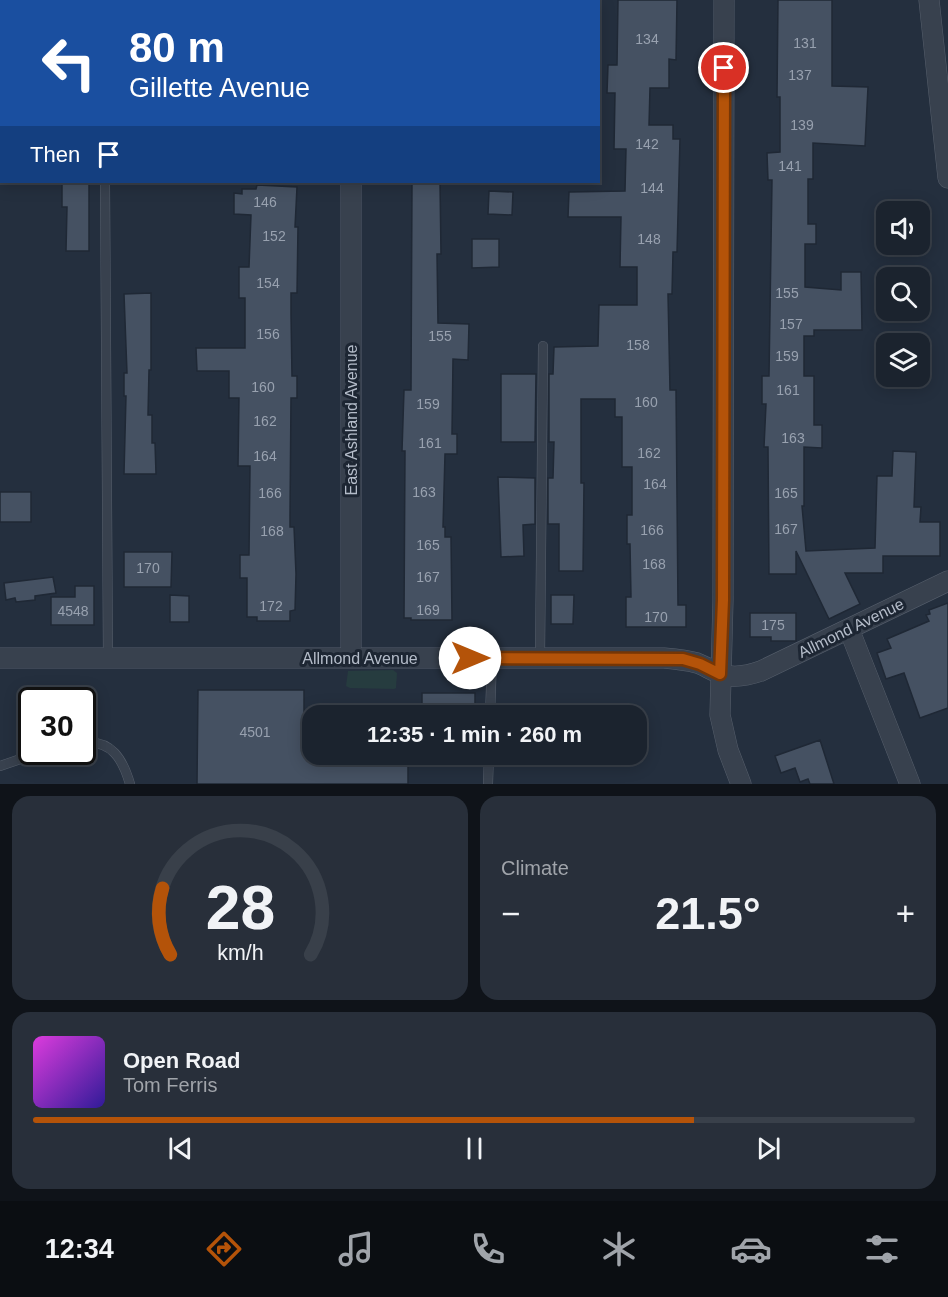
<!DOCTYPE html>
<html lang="en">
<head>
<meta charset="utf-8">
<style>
  body { margin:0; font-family:Helvetica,sans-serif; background:#282f3a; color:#f1f3f6; height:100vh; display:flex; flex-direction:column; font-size:22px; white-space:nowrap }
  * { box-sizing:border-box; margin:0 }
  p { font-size:20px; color:#a0a4aa }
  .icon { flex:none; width:33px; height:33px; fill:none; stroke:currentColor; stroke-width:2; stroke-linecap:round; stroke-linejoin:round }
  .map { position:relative; height:784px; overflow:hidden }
  .sheet { display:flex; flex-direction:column; gap:12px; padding:12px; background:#0f1319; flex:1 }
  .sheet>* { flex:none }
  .banner { position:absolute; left:0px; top:0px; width:600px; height:183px; box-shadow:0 3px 15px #0003,0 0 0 2px #39404a; background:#1a4fa0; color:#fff; overflow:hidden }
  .controls { position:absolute; left:876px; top:201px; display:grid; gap:12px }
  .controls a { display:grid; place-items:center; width:54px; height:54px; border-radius:12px; background:#1b232e; box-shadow:0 3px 15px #0003,0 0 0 2px #39404a; font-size:30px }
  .speed { position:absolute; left:18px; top:687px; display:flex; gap:12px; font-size:30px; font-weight:700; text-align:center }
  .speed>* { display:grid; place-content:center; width:78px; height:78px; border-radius:50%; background:#1b232e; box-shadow:0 3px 15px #0003,0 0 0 2px #39404a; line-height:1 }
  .speed .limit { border:3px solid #111; border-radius:9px; background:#fff; color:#111 }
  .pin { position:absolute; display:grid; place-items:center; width:51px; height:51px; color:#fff; margin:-26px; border:3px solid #fff; border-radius:50%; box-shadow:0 2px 6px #0007 }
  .me { position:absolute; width:66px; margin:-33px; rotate:90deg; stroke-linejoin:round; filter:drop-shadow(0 0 4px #0008) }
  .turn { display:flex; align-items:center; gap:21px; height:126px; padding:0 30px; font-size:27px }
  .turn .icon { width:78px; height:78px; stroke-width:2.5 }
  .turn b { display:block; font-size:42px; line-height:51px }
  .then { display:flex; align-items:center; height:57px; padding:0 30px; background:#0003; gap:12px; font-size:22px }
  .big { font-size:45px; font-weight:700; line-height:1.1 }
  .sheet .widget { flex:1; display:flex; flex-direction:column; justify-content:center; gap:9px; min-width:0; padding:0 21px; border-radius:18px; background:#282f3a }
  .sheet .dial { align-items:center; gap:0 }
  .dial svg { height:156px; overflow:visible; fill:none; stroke:#39404a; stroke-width:7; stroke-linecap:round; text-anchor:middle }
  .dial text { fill:#f1f3f6; stroke:none }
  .song { display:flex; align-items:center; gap:18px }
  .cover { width:72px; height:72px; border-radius:9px; background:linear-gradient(135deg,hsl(300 70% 55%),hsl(250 70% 35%)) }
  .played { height:6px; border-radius:3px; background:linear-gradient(90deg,#b45309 75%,#39404a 75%) }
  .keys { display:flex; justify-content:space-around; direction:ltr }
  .heat { display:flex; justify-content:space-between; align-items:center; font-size:33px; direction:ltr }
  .sheet .tiles { flex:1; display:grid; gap:12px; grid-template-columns:1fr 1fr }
  .widget:last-child { grid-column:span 2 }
  .trip { position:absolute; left:302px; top:705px; width:345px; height:60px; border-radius:18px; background:#1b232e; box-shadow:0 3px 15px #0003,0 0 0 2px #39404a; font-weight:700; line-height:60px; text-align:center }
  .tab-bar { display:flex; height:96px; justify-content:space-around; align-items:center; background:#0b0e12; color:#a0a4aa }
  .tab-bar .icon { width:42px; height:42px }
  .tab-bar .active { color:#b45309 }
  .tab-bar b { font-size:27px; color:#f1f3f6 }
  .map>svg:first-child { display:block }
</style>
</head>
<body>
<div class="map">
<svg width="948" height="784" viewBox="0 0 948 784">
  <rect width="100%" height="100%" fill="#242f3e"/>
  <path fill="#263c3f" d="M393 670 397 673 396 688 394 689 350 688 346 686 348 671Z"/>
  <path fill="#455162" stroke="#1f2835" stroke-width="1.5" d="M618 0H677L676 60 669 59V88H650L649 125H673V139H680L677 252H673L672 294H668L670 390H676L678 605H686V627H626V597H631L630 544H627V515H632V467H622V417H615V399H581V483H584L583 571H559V524H548V478H553L554 442H549V374H553L554 347 598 346 599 305H637V267H620L621 217H568L569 192 625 191 626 149H614L615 93H607L608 65H617Z
    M778 0H832V86L868 87 865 146 813 143V179H808V224H816V244H805V287L841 290V272H861L862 330H814V336H804V376H814V425H822V448L804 447V506H802L806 551 875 548 877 476H892L893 451 916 452 914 507H921L920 522H940V556H883V573H845L860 604 829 619 796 551V574H769L768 447H764L766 404H762V376H769L772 180H768L767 153 780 152V97H777Z
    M62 182H89V251H66L67 207H62Z
    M412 182H440L441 254H437L438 323 469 324 468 360 453 359 452 434H457V454H445L443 527H445V537H451L452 620H411V618H404L405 451H402L404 390H411Z
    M257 185 297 187 295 227H298L297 293H291V315L292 376H297V398H291L290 516V527H294L296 574 295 610 290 611V621H257V617H247V578H240V555H249L250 466H238L239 398H229V371H197L196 348H245V298H239V267H249L251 215 234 214V193L242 194V189H256Z
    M489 191 513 192 512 215 488 214Z
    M472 239H499V267L472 268Z
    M151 293V370H149L148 415H152V443H155L156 474H124L126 396H124V373H127L124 294Z
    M501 374H536L535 442H501Z
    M498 477 535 478V524L523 525 524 556 501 557Z
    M0 492H31V522H0Z
    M124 552H172L171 587H124Z
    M53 577 56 593 35 596V600L16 602 15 598 6 600 4 583Z
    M75 586H94V625H51V597H75Z
    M170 595 189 596V622H170Z
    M551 595H574L573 624H551Z
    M948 603V708L920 718 904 673 886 679 877 653 891 648 887 639 929 621 926 615 930 614 929 610Z
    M750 613H796V641H771V637H750Z
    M198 690H304V720L312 719V754H408V784H197Z
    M422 693H475V716H422Z
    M820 740 834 784H810L808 779 800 782 795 768 781 773 775 756Z"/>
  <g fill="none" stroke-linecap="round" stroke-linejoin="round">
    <g stroke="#565f6c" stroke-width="10">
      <path id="service" d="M104 0V2
        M105 182 108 658
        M540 658 543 346
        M490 716 492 658
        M82 743C112 739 123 760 130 784
        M0 766 41 752
        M488 784 489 754"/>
    </g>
    <g stroke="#565f6c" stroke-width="21">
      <path id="minor" d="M351 0V2
        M724 0 723 600 720 715 728 750 741 784
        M929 0 948 178
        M351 182V658
        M849 629 910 784
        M0 658H664C675 659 686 660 697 663 705 666 711 670 719 673 732 679 747 676 761 671L948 581"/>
    </g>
    <use href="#service" stroke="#38414e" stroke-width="9"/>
    <use href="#minor" stroke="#38414e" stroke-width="20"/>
  </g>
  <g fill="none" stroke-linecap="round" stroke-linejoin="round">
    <g stroke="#753606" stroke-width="15">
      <path id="route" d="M470 658 683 659 700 664 720 674 723 600 724 68"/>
    </g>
    <use href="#route" stroke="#b45309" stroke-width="10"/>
  </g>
  <g text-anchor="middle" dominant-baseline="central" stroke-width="6" stroke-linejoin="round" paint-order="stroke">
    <g font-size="14" fill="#98a1af">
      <text x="647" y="39">134</text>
      <text x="805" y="43">131</text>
      <text x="800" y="75">137</text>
      <text x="802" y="125">139</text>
      <text x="647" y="144">142</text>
      <text x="790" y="166">141</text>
      <text x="652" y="188">144</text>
      <text x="265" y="202">146</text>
      <text x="274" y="236">152</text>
      <text x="649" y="239">148</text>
      <text x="268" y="283">154</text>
      <text x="787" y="293">155</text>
      <text x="791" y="324">157</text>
      <text x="268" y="334">156</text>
      <text x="440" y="336">155</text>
      <text x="638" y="345">158</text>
      <text x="787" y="356">159</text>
      <text x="263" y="387">160</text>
      <text x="788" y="390">161</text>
      <text x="646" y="402">160</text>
      <text x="428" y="404">159</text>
      <text x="265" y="421">162</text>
      <text x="793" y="438">163</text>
      <text x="430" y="443">161</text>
      <text x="649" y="453">162</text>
      <text x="265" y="456">164</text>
      <text x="655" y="484">164</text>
      <text x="424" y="492">163</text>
      <text x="270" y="493">166</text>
      <text x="786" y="493">165</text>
      <text x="786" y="529">167</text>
      <text x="652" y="530">166</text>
      <text x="272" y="531">168</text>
      <text x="428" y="545">165</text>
      <text x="654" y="564">168</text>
      <text x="148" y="568">170</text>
      <text x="428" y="577">167</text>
      <text x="271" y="606">172</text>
      <text x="428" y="610">169</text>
      <text x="73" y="611">4548</text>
      <text x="656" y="617">170</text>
      <text x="773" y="625">175</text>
      <text x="255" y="732">4501</text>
    </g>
    <g font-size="16" fill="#b4bcc9" stroke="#1d2633">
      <text transform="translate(351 420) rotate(-90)">East Ashland Avenue</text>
      <text transform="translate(851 628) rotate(-26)">Allmond Avenue</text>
      <text x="360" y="658">Allmond Avenue</text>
    </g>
  </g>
</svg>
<div class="controls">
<a><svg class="icon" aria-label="sound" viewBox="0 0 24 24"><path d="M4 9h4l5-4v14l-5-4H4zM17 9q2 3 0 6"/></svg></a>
<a><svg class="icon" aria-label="search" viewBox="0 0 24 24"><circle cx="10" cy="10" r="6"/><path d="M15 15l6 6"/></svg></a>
<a><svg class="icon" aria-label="layers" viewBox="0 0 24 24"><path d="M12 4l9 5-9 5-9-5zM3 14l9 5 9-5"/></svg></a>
</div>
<div class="speed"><div class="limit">30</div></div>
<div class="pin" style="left:724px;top:68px;background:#d93025"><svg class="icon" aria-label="arrive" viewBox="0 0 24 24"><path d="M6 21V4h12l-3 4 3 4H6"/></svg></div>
<svg class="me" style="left:470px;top:658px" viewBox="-20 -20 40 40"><circle r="19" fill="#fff"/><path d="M0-13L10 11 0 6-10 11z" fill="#b45309"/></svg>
<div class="trip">12:35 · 1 min · 260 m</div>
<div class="banner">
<div class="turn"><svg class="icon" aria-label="left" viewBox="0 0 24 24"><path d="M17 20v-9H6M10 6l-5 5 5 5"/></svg><div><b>80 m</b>Gillette Avenue</div></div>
<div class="then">Then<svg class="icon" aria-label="arrive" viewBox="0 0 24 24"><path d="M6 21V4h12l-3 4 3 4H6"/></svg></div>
</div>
</div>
<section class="sheet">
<div class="tiles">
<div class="widget dial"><svg viewBox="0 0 100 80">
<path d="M14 69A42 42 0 1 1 86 69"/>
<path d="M14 69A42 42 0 0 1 10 35" stroke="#b45309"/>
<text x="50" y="56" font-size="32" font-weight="700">28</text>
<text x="50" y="72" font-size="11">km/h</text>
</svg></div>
<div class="widget"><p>Climate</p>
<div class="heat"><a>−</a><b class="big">21.5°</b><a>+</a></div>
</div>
<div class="widget">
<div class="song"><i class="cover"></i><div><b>Open Road</b><p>Tom Ferris</p></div></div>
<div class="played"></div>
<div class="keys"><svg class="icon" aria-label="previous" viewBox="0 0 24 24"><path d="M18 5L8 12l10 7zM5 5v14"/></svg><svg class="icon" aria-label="pause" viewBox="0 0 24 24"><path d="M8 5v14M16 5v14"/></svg><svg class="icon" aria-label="next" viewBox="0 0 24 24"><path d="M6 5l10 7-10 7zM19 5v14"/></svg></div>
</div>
</div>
</section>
<nav class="tab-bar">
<b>12:34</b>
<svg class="icon active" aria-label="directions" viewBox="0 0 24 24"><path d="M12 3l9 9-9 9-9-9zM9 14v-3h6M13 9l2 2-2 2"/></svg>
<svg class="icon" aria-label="music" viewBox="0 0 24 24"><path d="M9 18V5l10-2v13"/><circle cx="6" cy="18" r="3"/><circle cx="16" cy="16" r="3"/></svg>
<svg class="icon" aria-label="phone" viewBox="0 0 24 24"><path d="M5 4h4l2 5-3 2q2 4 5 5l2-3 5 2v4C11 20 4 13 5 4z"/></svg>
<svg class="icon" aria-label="climate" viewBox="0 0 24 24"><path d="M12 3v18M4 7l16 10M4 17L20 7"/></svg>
<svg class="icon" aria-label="car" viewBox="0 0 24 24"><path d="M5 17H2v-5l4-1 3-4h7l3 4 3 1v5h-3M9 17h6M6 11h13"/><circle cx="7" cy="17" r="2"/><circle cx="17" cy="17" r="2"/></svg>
<svg class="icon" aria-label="filters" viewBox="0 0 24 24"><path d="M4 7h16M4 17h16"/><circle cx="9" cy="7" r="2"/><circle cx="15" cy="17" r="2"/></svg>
</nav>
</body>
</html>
